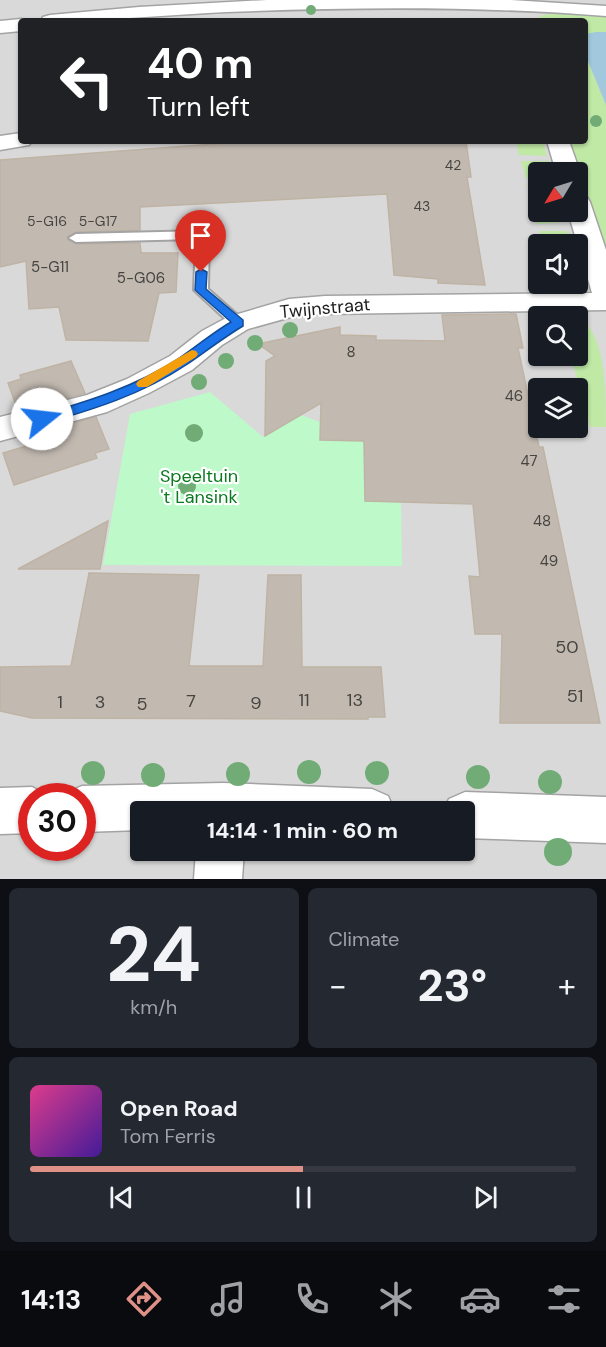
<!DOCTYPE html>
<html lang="en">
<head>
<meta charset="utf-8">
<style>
  body { margin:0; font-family:"DM Sans",sans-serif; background:#242831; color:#f1f3f6; height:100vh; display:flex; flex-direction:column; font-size:22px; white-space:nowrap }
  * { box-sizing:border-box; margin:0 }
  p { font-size:20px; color:#9ea1a6 }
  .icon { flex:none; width:33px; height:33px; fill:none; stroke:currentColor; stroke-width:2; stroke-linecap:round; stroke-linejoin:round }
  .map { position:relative; height:879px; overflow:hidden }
  .drawer { display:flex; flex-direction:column; gap:9px; padding:9px; background:#0d0f14; flex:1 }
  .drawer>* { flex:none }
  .hud { position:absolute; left:18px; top:18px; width:570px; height:126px; border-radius:6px; box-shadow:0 2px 4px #0004; background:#202124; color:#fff; overflow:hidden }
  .needle { width:39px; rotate:232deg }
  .fabs { position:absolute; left:528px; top:162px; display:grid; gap:12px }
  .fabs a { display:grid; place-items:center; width:60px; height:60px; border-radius:6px; background:#171b24; box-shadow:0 2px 4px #0004; font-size:30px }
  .speed { position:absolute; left:18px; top:783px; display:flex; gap:12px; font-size:30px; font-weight:700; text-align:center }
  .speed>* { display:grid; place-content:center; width:78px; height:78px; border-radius:50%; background:#171b24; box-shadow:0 2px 4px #0004; line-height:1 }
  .speed .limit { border:9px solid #d22; background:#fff; color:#111 }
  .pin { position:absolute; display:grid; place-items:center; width:51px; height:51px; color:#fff; margin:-62px -26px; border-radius:50% 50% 50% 0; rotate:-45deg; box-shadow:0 0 6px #0007 }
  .pin .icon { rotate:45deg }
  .me { position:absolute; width:66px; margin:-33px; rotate:74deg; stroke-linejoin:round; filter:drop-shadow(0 0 4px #0008) }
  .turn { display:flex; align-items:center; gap:21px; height:126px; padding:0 30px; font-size:27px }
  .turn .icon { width:78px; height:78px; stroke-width:2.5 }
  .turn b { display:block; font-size:42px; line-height:51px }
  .big { font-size:45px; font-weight:700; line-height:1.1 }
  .drawer .tile { flex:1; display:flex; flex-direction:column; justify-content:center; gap:9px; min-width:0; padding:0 21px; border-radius:9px; background:#242831 }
  .drawer .dial { align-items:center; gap:0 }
  .dial b { font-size:78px; line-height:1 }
  .song { display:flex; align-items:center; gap:18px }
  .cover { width:72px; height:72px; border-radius:9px; background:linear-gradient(135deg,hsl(330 70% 55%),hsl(260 70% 35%)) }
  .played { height:6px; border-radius:3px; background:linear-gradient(90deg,#df9087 50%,#363941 50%) }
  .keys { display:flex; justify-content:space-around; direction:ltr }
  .heat { display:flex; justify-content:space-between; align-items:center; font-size:33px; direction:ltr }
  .drawer .tiles { flex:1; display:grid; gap:9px; grid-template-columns:1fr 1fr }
  .tile:last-child { grid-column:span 2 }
  .trip { position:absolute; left:130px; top:801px; width:345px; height:60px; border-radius:6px; background:#171b24; box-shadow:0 2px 4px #0004; font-weight:700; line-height:60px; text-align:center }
  .dock { display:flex; height:96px; justify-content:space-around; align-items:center; background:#090b0e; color:#9ea1a6 }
  .dock .icon { width:42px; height:42px }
  .dock .selected { color:#df9087 }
  .dock b { font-size:27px; color:#f1f3f6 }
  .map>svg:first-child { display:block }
</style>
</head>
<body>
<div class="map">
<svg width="606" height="879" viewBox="0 0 606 879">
  <rect width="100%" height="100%" fill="#eeebe1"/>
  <path fill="#dad9d9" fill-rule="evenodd" d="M0 0H606V879H0ZM21 21H585V141H21ZM538 172H578V212H538ZM538 244H578V284H538ZM538 316H578V356H538ZM538 388H578V428H538ZM32 796H82V848H32ZM141 812H465V850H141Z"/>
  <path fill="#c0e9a6" d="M559 13 606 16V32L585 34V21H531L543 15Z
    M585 54 606 105V254L568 141H585Z
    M516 141H543L547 156 519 155Z
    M521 161H549L553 172H538V178H526Z
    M527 184H538V212H564L567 222 537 224Z
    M539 231H566L570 234 574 244H542Z
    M558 310C606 311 606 383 606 427H590L571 356H578V316H560Z"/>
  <path fill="#bdf9c9" d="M210 392 263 437 301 415 320 422V440L371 441 365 455V501L401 503 402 566 103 565 130 414Z"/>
  <path fill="#a1c8dc" d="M596 32H606V105L585 54V34Z"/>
  <path fill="#c2bab1" stroke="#bfb3a4" stroke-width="1.5" d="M254 141H466L471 177H467L485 285 438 283V279L394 275 387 194 140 207V230L76 232 68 236V240L76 244 140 243 141 253H178L176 292 159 293 148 341 66 340 59 307 29 309 26 261 0 267V160Z
    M516 314 523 348H518L539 447H543L600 723H500L502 634H475L469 576 480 577 473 504 365 501 364 441 320 440 321 403 265 436 266 361 275 356 258 344 340 327V335L376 336V340L445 341 442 315Z
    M71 361 85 393 18 410 8 383 21 379 20 375Z
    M96 417 109 449 95 453 97 458 14 485 3 453 30 445 27 436Z
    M108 521 100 569H18Z
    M89 573 199 575 189 666H263L268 575H301L302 667H381L385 717H368V719L32 718 0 711V667L71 666Z"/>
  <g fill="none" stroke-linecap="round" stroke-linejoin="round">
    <g stroke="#a3a3a3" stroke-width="4">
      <path id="service" d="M203 231 209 235 208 289 243 320 245 323 243 326H233L194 290 196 239 76 242 69 238 76 234Z"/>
    </g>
    <g stroke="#a3a3a3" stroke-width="3">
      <path id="minor" d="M267 0H511L606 6V16C481 6 353 7 227 12 165 15 103 21 41 21L43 17 50 15 139 7Z
        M21 19 28 21H21V31L0 33V21Z
        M21 133V141H32L29 145 0 150V136Z
        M547 141H569L580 172 578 175V172H556Z
        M578 195 587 197 590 202 606 250V310L325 314 291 317 248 329 222 345 192 370 149 393 107 412 0 441V417L87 395 127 379 170 356 202 331 228 317 289 299 325 296 592 293 568 212H578Z
        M223 783 372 789 388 796 395 812H141V830L82 832V796H64L66 793 82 786Z
        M32 787 49 796H32V833L0 834V788Z
        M465 792 606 797V843L465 838V812H443L449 799Z
        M196 850H244L242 879H194Z"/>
    </g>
    <use href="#service" fill="#fff" fill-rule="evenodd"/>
    <use href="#minor" fill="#fff" fill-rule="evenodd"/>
  </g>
  <g fill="#71ac77">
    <circle cx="311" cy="10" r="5"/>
    <circle cx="596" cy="121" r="6"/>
    <circle cx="290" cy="330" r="8"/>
    <circle cx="255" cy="343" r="8"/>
    <circle cx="226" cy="361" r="8"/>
    <circle cx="199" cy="382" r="8"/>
    <circle cx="194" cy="433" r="9"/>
    <circle cx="187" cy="486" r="9"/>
    <circle cx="309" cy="772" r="12"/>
    <circle cx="93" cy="773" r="12"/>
    <circle cx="377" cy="773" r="12"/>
    <circle cx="238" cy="774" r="12"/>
    <circle cx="153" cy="775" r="12"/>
    <circle cx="478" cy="777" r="12"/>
    <circle cx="550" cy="782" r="12"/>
    <circle cx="558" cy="852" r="14"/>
  </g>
  <path fill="#1a73e8" stroke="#114b97" stroke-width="1.5" d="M201 269 207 272 206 289 243 320V326C223 338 205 352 186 365 143 394 92 410 42 424L37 423 35 419 37 416C86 402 135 387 178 359 196 347 212 333 231 322L195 290 196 272Z"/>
  <path fill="#f59e0b" d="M192 350 196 351 198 354 196 357 147 387H138L136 384 138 381Z"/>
  <g text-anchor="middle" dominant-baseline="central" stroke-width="4.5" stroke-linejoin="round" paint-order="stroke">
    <g font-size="14" fill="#464441">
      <text x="453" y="165">42</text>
      <text x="422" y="206">43</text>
      <text x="47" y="221">5-G16</text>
      <text x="98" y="221">5-G17</text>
    </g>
    <g font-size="15" fill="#464441">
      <text x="50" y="267">5-G11</text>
      <text x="141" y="278">5-G06</text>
      <text x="351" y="352">8</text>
      <text x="514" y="396">46</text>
      <text x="529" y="461">47</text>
      <text x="542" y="521">48</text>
      <text x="549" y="561">49</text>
    </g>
    <g font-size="18" fill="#1c1c1c" stroke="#fff">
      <text transform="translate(325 308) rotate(-5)">Twijnstraat</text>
    </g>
    <g font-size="18" fill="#0b7920" stroke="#fff">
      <text x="199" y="476">Speeltuin<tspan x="199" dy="21">'t Lansink</tspan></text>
    </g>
    <g font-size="18" fill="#464441">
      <text x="567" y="647">50</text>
      <text x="575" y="696">51</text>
      <text x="304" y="700">11</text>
      <text x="355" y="700">13</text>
      <text x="191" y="701">7</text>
      <text x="60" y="702">1</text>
      <text x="100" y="702">3</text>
      <text x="256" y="703">9</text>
      <text x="142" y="704">5</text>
    </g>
  </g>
</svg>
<div class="fabs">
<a><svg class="needle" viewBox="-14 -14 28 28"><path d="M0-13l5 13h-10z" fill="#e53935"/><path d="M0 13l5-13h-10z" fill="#9ea1a6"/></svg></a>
<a><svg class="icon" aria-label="sound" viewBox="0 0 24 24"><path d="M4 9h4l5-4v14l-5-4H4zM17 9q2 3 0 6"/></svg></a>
<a><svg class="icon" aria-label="search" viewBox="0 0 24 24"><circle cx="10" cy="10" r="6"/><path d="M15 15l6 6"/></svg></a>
<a><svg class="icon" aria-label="layers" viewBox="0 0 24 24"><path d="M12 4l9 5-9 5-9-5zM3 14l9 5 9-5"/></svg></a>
</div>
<div class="speed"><div class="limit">30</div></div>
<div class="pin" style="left:201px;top:272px;background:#d93025"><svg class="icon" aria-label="arrive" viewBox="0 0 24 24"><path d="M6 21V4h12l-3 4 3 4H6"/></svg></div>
<svg class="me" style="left:42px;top:419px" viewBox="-20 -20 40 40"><circle r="19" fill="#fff"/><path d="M0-13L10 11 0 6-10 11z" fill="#1a73e8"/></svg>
<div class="trip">14:14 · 1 min · 60 m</div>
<div class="hud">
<div class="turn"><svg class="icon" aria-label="left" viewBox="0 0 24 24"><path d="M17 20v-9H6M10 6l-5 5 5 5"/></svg><div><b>40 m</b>Turn left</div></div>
</div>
</div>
<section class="drawer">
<div class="tiles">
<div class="tile dial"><b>24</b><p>km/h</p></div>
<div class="tile"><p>Climate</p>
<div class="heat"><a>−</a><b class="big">23°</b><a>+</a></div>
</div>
<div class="tile">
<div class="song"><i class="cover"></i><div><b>Open Road</b><p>Tom Ferris</p></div></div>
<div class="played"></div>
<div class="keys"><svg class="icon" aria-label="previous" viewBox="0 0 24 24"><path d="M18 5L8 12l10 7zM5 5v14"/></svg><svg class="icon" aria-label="pause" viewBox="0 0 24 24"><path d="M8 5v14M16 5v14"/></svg><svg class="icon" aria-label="next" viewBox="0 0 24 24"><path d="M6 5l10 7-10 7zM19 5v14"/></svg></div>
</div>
</div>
</section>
<nav class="dock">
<b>14:13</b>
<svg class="icon selected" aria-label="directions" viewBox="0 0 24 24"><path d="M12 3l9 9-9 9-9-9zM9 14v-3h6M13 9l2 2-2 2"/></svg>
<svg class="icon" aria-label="music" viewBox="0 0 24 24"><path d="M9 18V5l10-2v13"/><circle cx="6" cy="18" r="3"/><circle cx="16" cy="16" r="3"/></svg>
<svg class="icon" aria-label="phone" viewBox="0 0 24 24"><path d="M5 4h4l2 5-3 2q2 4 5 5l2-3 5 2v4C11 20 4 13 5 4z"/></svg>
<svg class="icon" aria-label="climate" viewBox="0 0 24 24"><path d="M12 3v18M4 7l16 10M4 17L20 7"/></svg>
<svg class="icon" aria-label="car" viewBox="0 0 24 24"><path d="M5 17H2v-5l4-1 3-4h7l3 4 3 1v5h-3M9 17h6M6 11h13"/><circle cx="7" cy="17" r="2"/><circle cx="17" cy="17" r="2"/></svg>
<svg class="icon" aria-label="filters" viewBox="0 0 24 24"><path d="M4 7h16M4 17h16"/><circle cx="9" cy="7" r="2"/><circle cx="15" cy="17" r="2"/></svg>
</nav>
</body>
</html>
